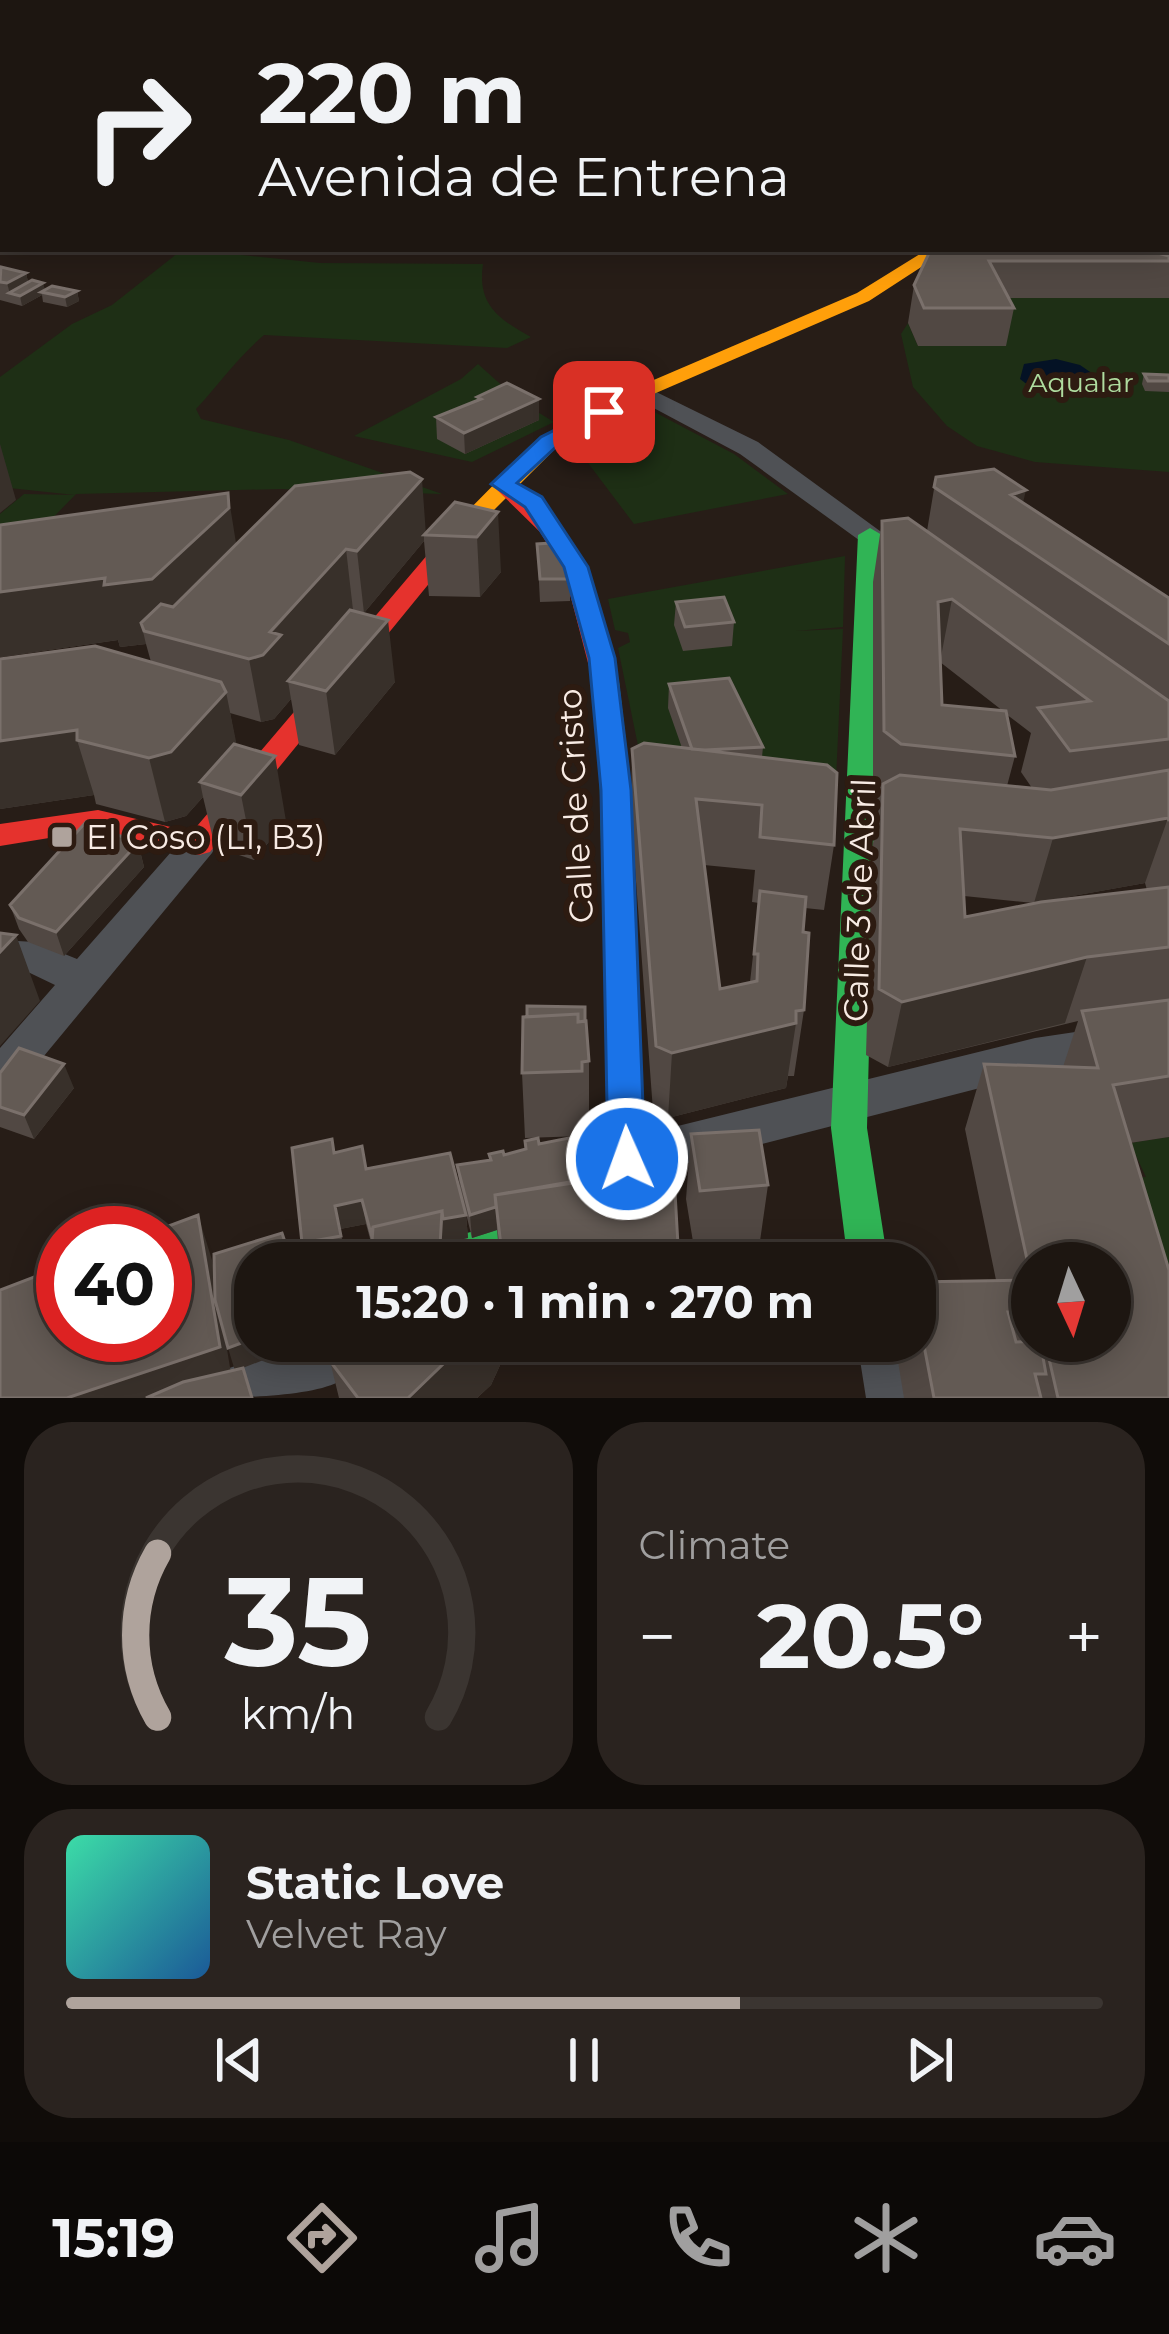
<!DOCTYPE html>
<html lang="en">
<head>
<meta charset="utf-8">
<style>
  body { margin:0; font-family:Montserrat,sans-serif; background:#2a231f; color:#f1f3f6; height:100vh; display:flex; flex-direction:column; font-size:45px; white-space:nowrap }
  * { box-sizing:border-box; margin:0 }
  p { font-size:39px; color:#a09f9f }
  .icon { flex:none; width:66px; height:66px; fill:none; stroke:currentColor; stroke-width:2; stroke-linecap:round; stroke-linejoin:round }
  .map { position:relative; height:1398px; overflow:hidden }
  .sheet { display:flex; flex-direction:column; gap:24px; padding:24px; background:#100c09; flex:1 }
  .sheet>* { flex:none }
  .banner { position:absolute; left:0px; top:0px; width:1170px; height:252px; box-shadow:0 6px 30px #0003,0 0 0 3px #3b3531; background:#1d1611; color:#f1f3f6; overflow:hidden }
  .needle { width:78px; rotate:176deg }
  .buttons { position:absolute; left:1011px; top:1242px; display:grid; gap:24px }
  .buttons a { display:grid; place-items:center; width:120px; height:120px; border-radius:50%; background:#1d1611; box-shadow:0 6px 30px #0003,0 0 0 3px #3b3531; font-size:60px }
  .speed { position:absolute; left:36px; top:1206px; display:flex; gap:24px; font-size:60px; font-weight:700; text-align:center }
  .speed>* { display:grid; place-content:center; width:156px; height:156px; border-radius:50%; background:#1d1611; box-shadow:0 6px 30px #0003,0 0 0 3px #3b3531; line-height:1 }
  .speed .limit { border:18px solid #d22; background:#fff; color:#111 }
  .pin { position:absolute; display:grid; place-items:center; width:102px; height:102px; color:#fff; margin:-51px; border-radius:24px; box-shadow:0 6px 18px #0006 }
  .me { position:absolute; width:132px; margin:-66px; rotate:358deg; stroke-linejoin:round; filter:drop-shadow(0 0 9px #0008) }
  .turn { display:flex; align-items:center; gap:42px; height:252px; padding:0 60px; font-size:54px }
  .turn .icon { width:156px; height:156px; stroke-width:2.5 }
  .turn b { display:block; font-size:84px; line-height:102px }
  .big { font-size:90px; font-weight:700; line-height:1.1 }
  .sheet .widget { flex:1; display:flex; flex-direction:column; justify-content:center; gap:18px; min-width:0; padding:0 42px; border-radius:48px; background:#2a231f }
  .sheet .dial { align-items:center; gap:0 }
  .dial svg { height:312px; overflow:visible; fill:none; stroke:#3b3531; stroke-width:7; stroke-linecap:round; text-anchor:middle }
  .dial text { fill:#f1f3f6; stroke:none }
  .song { display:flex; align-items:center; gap:36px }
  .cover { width:144px; height:144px; border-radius:18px; background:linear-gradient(135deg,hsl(160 70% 55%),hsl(210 70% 35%)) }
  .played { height:12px; border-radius:6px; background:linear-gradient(90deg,#afa39c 65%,#3b3531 65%) }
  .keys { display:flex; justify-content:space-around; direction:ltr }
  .heat { display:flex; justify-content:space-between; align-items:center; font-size:66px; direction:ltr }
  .sheet .tiles { flex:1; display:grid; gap:24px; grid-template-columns:1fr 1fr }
  .widget:last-child { grid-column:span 2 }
  .trip { position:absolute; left:234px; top:1242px; width:702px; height:120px; border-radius:48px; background:#1d1611; box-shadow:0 6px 30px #0003,0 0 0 3px #3b3531; font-weight:700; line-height:120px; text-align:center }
  .menu { display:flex; height:192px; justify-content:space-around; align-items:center; background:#0c0907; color:#a09f9f }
  .menu .icon { width:84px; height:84px }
  .menu .selected { color:#afa39c }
  .menu b { font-size:54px; color:#f1f3f6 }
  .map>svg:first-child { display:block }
</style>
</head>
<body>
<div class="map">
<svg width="1169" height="1398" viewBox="0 0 1169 1398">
  <rect width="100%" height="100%" fill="#271d17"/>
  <path fill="#1e2f15" d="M183 249 320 263 483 264C477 304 498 319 531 337L507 348 264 335C237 358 220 383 196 409L201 419 289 440 442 494 280 489 76 494 0 572V514L24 494 75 495 0 487V377L72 324 112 305Z
    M982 298H1169V472L1035 462 977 446 947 426 913 387 901 334 908 323 918 346Z
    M478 364 518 400 554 422 472 462 354 436 461 379Z
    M645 407 734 454 788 494 634 524 573 443Z
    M845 556 843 627 795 631 843 629 835 801 642 765 618 648 630 642 628 633 615 630 608 599Z
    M1169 1137V1323L1101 1180 1146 1177 1130 1143Z"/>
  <path fill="#041225" d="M1056 359 1080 365 1096 376 1095 387C1072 401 1041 396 1020 379L1024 364Z"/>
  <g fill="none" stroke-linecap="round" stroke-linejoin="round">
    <path fill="#4f5155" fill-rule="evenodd" d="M1167 22H1169V26H1167Z
      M1167 93H1169V99H1167Z
      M1167 246 1169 247V262L1165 261 1160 249H1167Z"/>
    <path fill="#4f5155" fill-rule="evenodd" d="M80 0H101L103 3H82Z
      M1167 142H1169V152H1167Z
      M642 385 758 442 906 550 901 556H881L740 454 633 397 630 392Z
      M199 831 212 835 217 844 212 853 15 1091 0 1096V1048L55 985 30 973 0 970V940L35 942 77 959 186 835Z
      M1169 1018V1052L1035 1074 629 1178 613 1172 606 1158 613 1144 629 1138 1035 1038Z
      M307 1341H362C357 1354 349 1373 338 1382 307 1398 226 1398 187 1398L195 1380Z
      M857 1341H907L918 1398H866Z"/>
    <path fill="#30b455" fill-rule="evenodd" d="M870 528 882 535 867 1128 888 1263H848L831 1128 858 535Z
      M606 674 619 682 627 751 646 1159 625 1210 610 1227 488 1263H403L409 1250 423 1245 584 1201 597 1187 608 1159 599 751 593 682Z"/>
    <path fill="#ff9f0a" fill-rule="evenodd" d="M928 249H949L869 301 649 396 557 447 467 537H451L447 532 541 437 635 388 857 293Z"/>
    <path fill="#e5322d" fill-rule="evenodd" d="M1029 0H1041L1043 3H1031Z
      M502 477 510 479C582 539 600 593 619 682L615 688 606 690 593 682 564 571 540 532 491 484Z
      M459 525 467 527 471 532 467 537 210 852 199 855 98 830 0 846V824L98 810 192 832 451 527Z"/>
  </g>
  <path fill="#514843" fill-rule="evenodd" d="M18 0H42L43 3H18Z
    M43 0H89V3H43Z
    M931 249 1169 256V298H1008L1014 308 1006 346H918L908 323 914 285Z
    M0 268 26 273 28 282 45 290 77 291 79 301 67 307 43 302 42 295 22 306 0 300Z
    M1144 374 1169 375V392L1145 391 1142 384Z
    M477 397 539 420 465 454 437 439 436 417 477 400Z
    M936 477 1023 503 1169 598V1137L1130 1143 1169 1398H904L895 1343V1341H915V1282L996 1280 965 1129 984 1064 1063 1067 1078 1021 888 1067 866 1055 872 849 880 801 873 796V582L882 521 927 531ZM940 662 1003 711 942 705ZM1006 714 1031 733 1021 772 1032 788 1007 786 1015 756ZM1145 883 1147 890 1044 901ZM964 896 1034 903 965 917ZM1032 1263 1110 1341H1032Z
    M455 502 501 572 480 597 429 596 424 541 364 613 353 610 395 682 335 755 299 745 291 699 274 719 261 722 230 713 236 745 286 821 254 860 215 847 203 797 186 816 165 822 96 804 94 795 0 809V659L151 662 146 644 120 647 118 640 0 657V525L237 543 426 532Z
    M537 544 570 579V601L540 602Z
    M676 602 734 622 732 646 683 651 674 625Z
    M669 684 763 747 762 757 834 845 824 910 805 908 803 932 804 1010 794 1076H788L786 1088 668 1118 653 1111 631 813 632 749 682 748 668 708ZM704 865 755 870 752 902 759 903 750 982 720 989Z
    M138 843 144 867 64 956 28 942 19 929 10 905Z
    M589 1061V1126H582V1136L525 1138 522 1073Z
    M0 1073 74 1088 34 1139 0 1127Z
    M691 1134 768 1185 759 1248 695 1254 686 1199Z
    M539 1144 588 1181 640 1182 642 1145 679 1263H500L497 1230 472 1238 460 1189 457 1165 490 1160Z
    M335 1153 466 1215 468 1238 371 1257 372 1246 366 1224 340 1229 346 1259 323 1263H306L302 1243Z
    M509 1341H594L588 1342V1349L512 1362Z
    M507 1350 491 1385 477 1398H339L330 1361Z"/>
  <path fill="#38302a" d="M108 0H162L163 3H108Z
    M26 273 30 290 43 283 46 293 41 292 42 295 22 306 20 296 10 294 7 283Z
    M77 291 79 301 67 307 65 297Z
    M539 399V420L465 454 464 433Z
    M0 444 16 500 0 513Z
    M422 479 426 535H424V541L364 613 357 551Z
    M1026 490 1014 541 1011 495Z
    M228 493 240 568 141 623 146 644 120 647 118 640 0 657V592Z
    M498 512 501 572 480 597 477 537Z
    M346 549 353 610 292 682 288 681 291 699 274 719 261 722 249 659Z
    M952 599 940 662 938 602Z
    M388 620 395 682 335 755 326 691Z
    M226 692 239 756 200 782 203 797 186 816 165 822 149 758Z
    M77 730V740L94 795 0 809V741Z
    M275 756 286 821 254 860 241 795Z
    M1168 818 1145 883 1034 903 1053 838Z
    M138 843 144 867 64 956 56 932Z
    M16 935 40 1001 0 1046V952Z
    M1087 957 1065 1023 888 1067 902 1002Z
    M796 1023 786 1088 668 1118 672 1053Z
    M64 1064 74 1088 34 1139 24 1115Z
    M362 1200 366 1224 340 1229 335 1206Z
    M496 1207 497 1230 472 1238 470 1215Z
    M198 1215 212 1260 234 1391 212 1398H67Z
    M466 1215 468 1238 446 1243 448 1263 375 1258 371 1234Z
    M255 1338V1341H264L266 1359 235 1371 228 1348Z
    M467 1341H506L507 1350 491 1385 477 1398H408Z"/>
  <path fill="#635a54" stroke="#7a706b" stroke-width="3" d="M931 249H1142L1169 256V261H989L1014 308H924L914 285Z
    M1 267 26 273 7 283 0 282Z
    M32 280 43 283 20 296 9 293Z
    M52 286 77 291 65 297 41 292Z
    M1144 374 1169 375V381H1148Z
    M507 383 539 399 464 433 436 417 481 399 477 397Z
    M994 469 1026 490 1011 495 1169 598V644L934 487 936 477Z
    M410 472 422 479 357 551 346 549 270 632 281 635 263 655 249 659 144 631 141 623 161 604 173 607 295 486Z
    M228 493 229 508 152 579 104 585 105 578 0 592V525Z
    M455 502 498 512 477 537 424 535Z
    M908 518 1169 701V739L1070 751 1038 708 1090 701 952 599 938 602 942 705 1006 711 1015 756 901 744 884 731 882 521Z
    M566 542 570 579H540L537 544Z
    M724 597 734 622 685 627 676 602Z
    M350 610 388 620 326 691 288 681Z
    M95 646 221 682 226 692 171 752 149 758 77 740V730L0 741V659Z
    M729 678 763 747 705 750 692 749 669 684Z
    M644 743 827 765 837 773 834 845 760 837 762 805 696 799 720 989 757 981 758 954H754L760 891 806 897 803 932 809 933 804 1010 796 1011V1023L672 1053 656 1046 632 749Z
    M234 744 275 756 241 795 200 782Z
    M1169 770V821L1168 818 1053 838 960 829 965 917 1041 902 1169 887V947L1087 957 902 1002 879 989 883 784 900 775 1051 790Z
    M86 822 138 843 56 932 19 918 10 905Z
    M0 933 16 935 0 952Z
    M1169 1000V1076L1113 1085 1169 1270V1398H1058L1045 1341H1110V1263H1032V1282L984 1064 1098 1068 1082 1011Z
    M527 1006 585 1007V1021L578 1022V1014L527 1017Z
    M578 1014V1022L586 1021 589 1061 582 1062V1071L522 1073 523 1017Z
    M19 1048 64 1064 24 1115 0 1107V1073Z
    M759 1130 768 1185 700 1191 691 1134Z
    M589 1134 587 1170 581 1180 495 1195 496 1207 470 1215 457 1165 491 1160 489 1154 503 1151 504 1155 526 1149 525 1141 538 1138 539 1144Z
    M332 1139 334 1153 362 1146 366 1169 450 1153 466 1215 443 1219 442 1211 373 1227 371 1234 362 1200 335 1206 341 1236 302 1243 292 1148Z
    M672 1139 679 1263H653L652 1245 599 1246 602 1263H503L495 1195 593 1180 644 1183 642 1145Z
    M442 1211 439 1263H369L371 1257 373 1227Z
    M198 1215 220 1347 67 1398H0V1290L63 1266V1335H165V1233H150Z
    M282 1233 292 1263H255V1338L228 1348 215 1300 214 1254Z
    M1025 1280 1032 1312H1008L1016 1342 1040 1341 1046 1374H1035L1041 1398H934L915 1298V1282Z
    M338 1341H467L408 1398H358L330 1361Z
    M243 1368 252 1398H146L183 1382Z"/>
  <path fill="#1a73e8" stroke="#114b97" stroke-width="3" d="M604 405 611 407V416L557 446 517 483 542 497 588 567 615 658 631 790 645 1159 640 1170 627 1175 613 1170 608 1159 601 790 589 658 564 567 525 507 491 484 541 437Z"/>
  <rect fill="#afa39c" stroke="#2d1b11" stroke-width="4.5" x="50" y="825" width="24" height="24" rx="6"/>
  <g text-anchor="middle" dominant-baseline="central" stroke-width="12" stroke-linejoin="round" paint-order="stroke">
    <g font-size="27" fill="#afdc9f" stroke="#2d1b11">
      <text x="1081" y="382">Aqualar</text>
    </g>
    <g font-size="33" fill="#f8ebe4" stroke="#2d1b11">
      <text transform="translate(575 806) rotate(-93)">Calle de Cristo</text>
      <text transform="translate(859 900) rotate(-88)">Calle 3 de Abril</text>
    </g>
    <g font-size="33" fill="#f8ebe4" stroke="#2d1b11" text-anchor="start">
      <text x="86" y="837">El Coso (L1, B3)</text>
    </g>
  </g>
</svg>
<div class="buttons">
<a><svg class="needle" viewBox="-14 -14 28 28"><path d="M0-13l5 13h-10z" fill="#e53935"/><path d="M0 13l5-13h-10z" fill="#a09f9f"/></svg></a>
</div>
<div class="speed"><div class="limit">40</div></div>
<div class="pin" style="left:604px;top:412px;background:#d93025"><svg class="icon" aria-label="arrive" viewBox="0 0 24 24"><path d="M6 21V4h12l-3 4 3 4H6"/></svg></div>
<svg class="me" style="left:627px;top:1159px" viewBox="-20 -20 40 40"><circle r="17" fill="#1a73e8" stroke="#fff" stroke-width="3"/><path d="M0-11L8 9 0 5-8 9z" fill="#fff"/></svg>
<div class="trip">15:20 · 1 min · 270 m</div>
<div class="banner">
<div class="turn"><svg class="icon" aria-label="right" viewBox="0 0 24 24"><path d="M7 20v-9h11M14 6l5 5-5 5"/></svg><div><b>220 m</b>Avenida de Entrena</div></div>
</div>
</div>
<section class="sheet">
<div class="tiles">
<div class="widget dial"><svg viewBox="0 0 100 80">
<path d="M14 69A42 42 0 1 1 86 69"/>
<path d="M14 69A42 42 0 0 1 14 27" stroke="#afa39c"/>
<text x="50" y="56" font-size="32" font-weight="700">35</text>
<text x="50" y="72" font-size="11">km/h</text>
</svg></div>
<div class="widget"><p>Climate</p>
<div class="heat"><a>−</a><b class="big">20.5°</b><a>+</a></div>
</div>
<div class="widget">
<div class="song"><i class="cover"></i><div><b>Static Love</b><p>Velvet Ray</p></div></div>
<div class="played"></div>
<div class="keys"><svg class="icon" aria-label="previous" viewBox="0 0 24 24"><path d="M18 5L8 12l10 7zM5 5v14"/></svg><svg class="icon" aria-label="pause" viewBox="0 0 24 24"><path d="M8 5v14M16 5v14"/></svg><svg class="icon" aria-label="next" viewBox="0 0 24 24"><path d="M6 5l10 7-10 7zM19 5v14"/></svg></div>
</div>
</div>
</section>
<nav class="menu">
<b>15:19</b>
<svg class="icon selected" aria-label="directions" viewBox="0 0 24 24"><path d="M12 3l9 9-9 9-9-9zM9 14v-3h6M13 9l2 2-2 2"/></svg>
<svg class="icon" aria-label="music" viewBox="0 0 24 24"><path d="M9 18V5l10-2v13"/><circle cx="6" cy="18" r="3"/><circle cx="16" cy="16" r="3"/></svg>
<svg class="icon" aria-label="phone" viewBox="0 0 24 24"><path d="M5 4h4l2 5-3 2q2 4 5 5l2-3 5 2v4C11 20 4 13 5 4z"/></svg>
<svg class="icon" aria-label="climate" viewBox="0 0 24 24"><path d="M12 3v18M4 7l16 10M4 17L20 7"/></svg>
<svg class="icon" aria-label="car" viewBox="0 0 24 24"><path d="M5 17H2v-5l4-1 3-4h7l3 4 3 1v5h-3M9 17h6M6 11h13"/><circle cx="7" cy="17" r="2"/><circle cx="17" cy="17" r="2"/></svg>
</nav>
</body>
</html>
